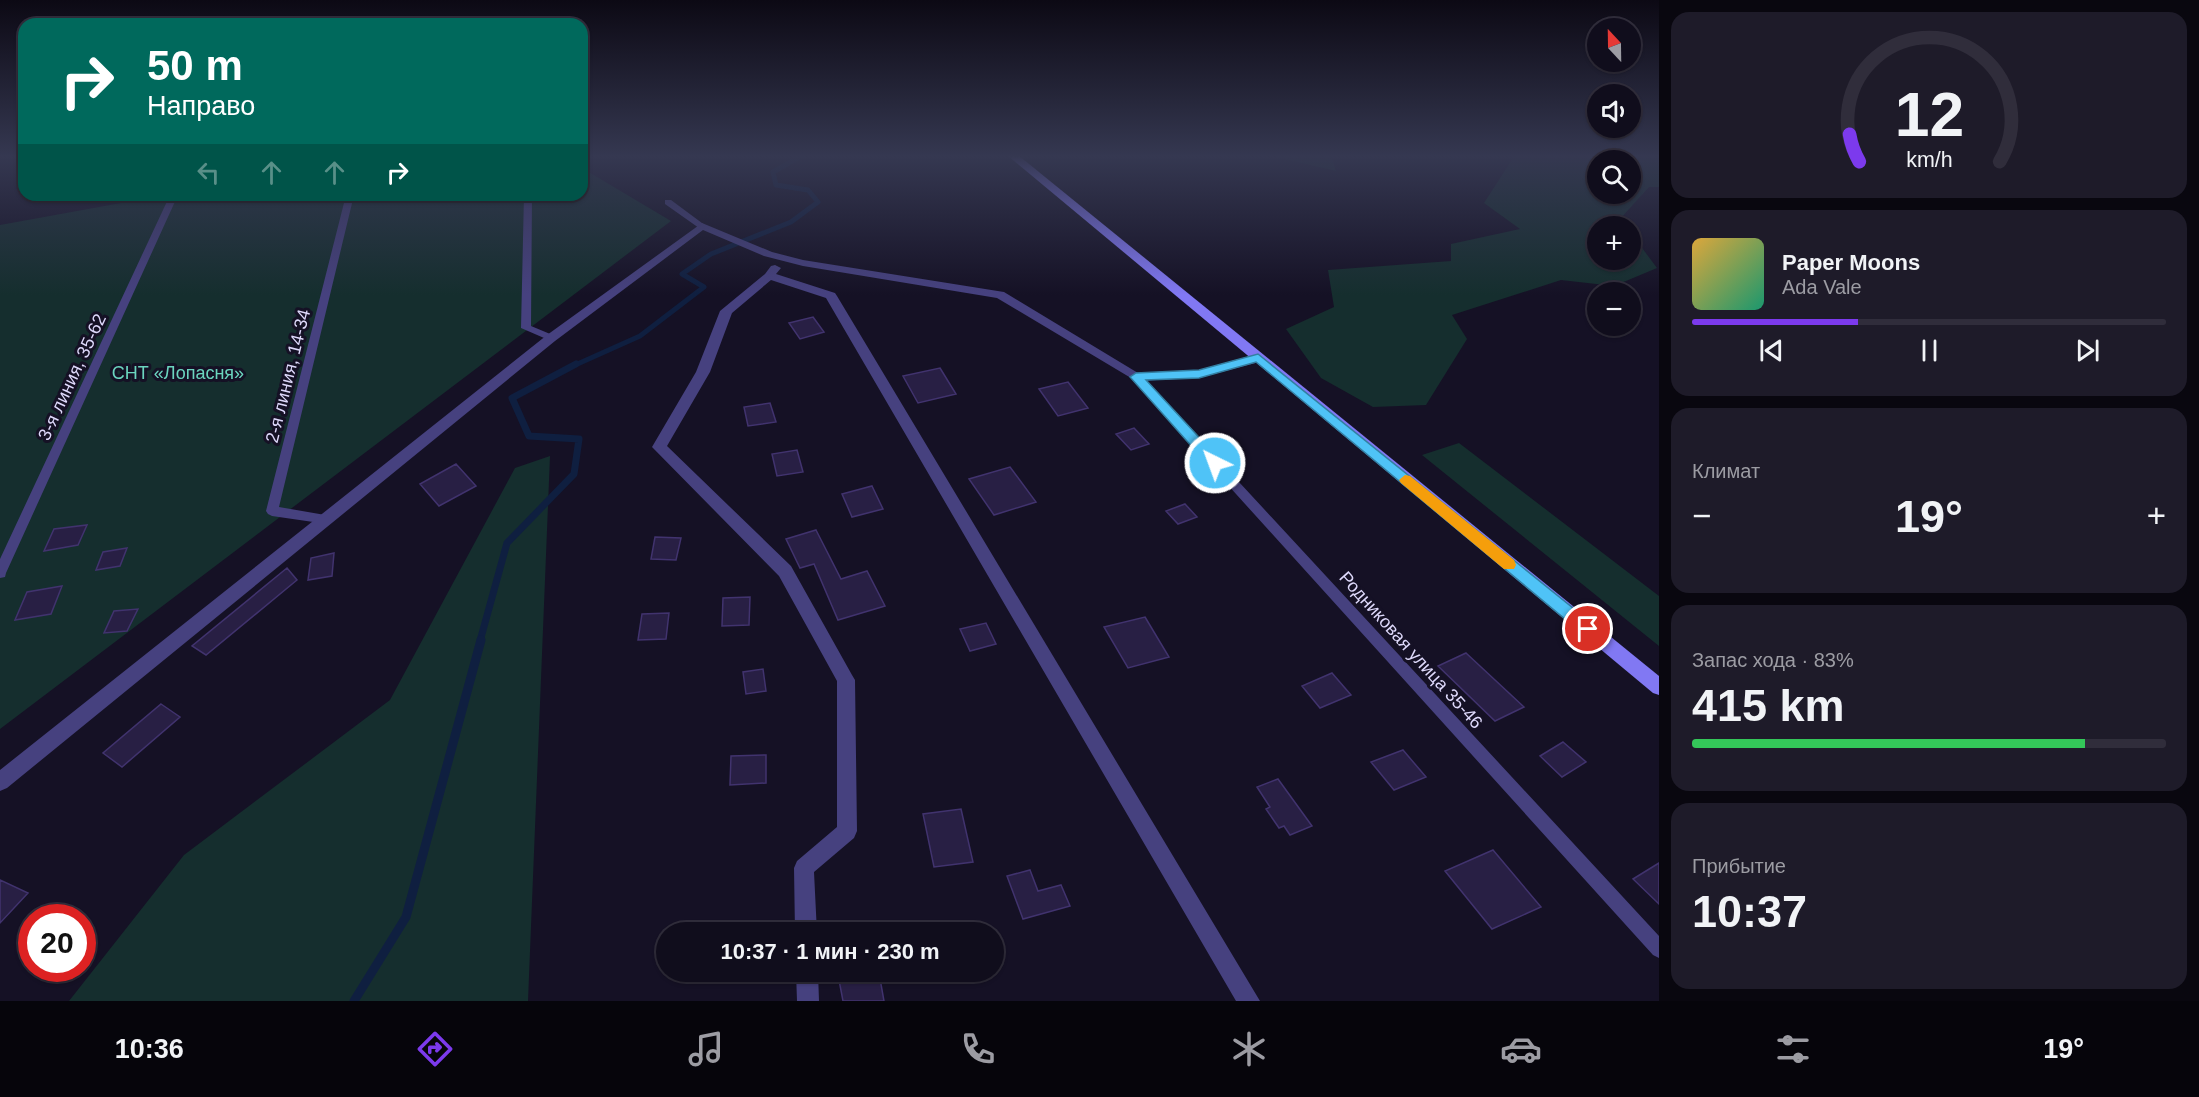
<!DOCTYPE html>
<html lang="ru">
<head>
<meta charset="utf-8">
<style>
  body { margin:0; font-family:Helvetica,sans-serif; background:#1e1b29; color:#f1f3f6; height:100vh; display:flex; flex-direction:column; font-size:22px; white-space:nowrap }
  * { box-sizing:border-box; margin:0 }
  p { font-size:20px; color:#9c9ca3 }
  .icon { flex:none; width:33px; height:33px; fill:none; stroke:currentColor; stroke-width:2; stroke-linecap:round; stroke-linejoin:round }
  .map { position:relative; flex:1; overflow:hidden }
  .drawer { display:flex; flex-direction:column; gap:12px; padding:12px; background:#09070f; width:540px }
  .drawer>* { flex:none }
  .top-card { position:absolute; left:18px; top:18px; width:570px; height:183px; border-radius:18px; box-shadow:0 2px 4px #0004,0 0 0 2px #302d3b; background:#00695c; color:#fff; overflow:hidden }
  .needle { width:39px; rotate:338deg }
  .controls { position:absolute; left:1587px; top:18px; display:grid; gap:12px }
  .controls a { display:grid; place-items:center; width:54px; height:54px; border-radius:50%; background:#100d1c; box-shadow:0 2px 4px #0004,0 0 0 2px #302d3b; font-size:30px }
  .speed { position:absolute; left:18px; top:904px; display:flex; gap:12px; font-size:30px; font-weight:700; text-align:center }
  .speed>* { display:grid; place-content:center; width:78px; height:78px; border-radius:50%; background:#100d1c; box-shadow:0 2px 4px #0004,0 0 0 2px #302d3b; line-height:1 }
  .speed .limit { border:9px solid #d22; background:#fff; color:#111 }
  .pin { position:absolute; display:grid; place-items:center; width:51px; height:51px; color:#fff; margin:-26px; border:3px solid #fff; border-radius:50%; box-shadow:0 2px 6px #0007 }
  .me { position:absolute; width:66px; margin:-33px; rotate:318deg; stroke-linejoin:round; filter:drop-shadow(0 0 4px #0008) }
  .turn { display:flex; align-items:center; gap:21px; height:126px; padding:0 30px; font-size:27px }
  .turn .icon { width:78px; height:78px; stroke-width:2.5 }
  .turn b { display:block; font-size:42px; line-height:51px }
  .lanes { display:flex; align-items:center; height:57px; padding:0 30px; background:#0003; justify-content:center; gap:30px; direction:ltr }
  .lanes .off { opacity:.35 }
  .big { font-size:45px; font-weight:700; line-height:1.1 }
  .drawer .tile { flex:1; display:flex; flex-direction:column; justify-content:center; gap:9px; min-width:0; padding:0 21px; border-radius:18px; background:#1e1b29 }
  .drawer .dial { align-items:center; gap:0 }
  .dial svg { height:156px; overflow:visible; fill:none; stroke:#302d3b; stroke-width:7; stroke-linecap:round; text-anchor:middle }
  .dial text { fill:#f1f3f6; stroke:none }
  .song { display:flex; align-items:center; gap:18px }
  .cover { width:72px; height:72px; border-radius:9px; background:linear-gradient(135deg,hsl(40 70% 55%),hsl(160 70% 35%)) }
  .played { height:6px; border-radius:3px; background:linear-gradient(90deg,#7c3aed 35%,#302d3b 35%) }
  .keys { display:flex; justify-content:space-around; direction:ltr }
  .heat { display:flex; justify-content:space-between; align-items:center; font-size:33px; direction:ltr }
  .charge { height:9px; border-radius:4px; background:linear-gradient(90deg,#34c759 83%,#302d3b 0) }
  .trip { position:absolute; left:656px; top:922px; width:348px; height:60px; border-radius:30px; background:#100d1c; box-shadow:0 2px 4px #0004,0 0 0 2px #302d3b; font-weight:700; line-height:60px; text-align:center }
  .menu { display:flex; height:96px; justify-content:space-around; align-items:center; background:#06050b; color:#9c9ca3 }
  .menu .icon { width:42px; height:42px }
  .menu .on { color:#7c3aed }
  .menu b { font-size:27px; color:#f1f3f6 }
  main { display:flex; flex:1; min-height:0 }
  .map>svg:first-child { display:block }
</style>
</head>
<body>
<main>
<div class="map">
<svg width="1659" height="1001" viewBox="0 0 1659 1001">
  <rect width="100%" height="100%" fill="#151125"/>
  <path fill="#152e2e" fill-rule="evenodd" d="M1268 155H1331L1336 171Z
    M1515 155H1659V187H1649L1620 219 1626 226H1598V260H1630L1631 233 1657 268 1614 286 1561 280 1452 315 1467 339 1426 405 1373 407 1321 378 1286 329 1334 307 1328 270 1451 261V244L1520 229 1484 203ZM1598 160H1630V194H1598Z
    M582 168 671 221 0 729V225L165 195H582Z
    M1459 443 1659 596V646L1422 455Z
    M550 456 528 1001H69L184 855 390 700 515 468Z"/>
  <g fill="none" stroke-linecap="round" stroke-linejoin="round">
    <path stroke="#0f1f40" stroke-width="5" d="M573 366 640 336 704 287 682 274 711 254 791 222 818 202 808 190 776 185 773 172 803 155"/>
    <path stroke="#0f1f40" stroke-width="7" d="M480 641 507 543 574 474 579 439 529 436 512 398 576 364"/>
    <path stroke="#0f1f40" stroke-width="9" d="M354 1001 406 917 481 640"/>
  </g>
  <path fill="#281f44" stroke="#41336e" stroke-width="1.5" d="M813 317 824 332 800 339 789 323Z
    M940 368 956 394 918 403 903 376Z
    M1068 382 1088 408 1058 416 1039 389Z
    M770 403 776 422 748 426 744 407Z
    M1134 428 1149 444 1131 450 1116 434Z
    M797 450 803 472 777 476 772 454Z
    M456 464 476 486 439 506 420 484Z
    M1010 467 1036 502 994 515 969 479Z
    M872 486 883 509 852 517 842 494Z
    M1185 504 1197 517 1178 524 1166 511Z
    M87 525 78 545 44 551 54 529Z
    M816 530 841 579 867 571 885 606 838 620 814 564 800 568 786 539Z
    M655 537 681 538 676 560 651 559Z
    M127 548 120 566 96 570 103 552Z
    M334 553 332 576 308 580 311 558Z
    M287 568 297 580 206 655 192 646Z
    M62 586 51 614 15 620 27 592Z
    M750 597 749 625 722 626 723 598Z
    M138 609 127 631 104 633 114 611Z
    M669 613 666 639 638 640 642 614Z
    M1145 617 1169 657 1128 668 1104 627Z
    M986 623 996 644 970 651 960 629Z
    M1466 653 1524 707 1495 721 1438 666Z
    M763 669 766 691 746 694 743 672Z
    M1332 673 1351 695 1320 708 1302 686Z
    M161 704 180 717 122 767 103 753Z
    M1563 742 1586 762 1562 777 1540 756Z
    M1403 750 1426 777 1394 790 1371 762Z
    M766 755V783L730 785 731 756Z
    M1278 779 1312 826 1290 835 1284 826 1279 828 1266 809 1270 807 1257 787Z
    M961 809 973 862 934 867 923 814Z
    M1493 850 1541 907 1492 929 1445 871Z
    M1659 863V904L1633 879Z
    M1030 870 1038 891 1061 885 1070 906 1023 919 1007 876Z
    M0 880 28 893 0 923Z
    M879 973 884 1001H843L839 980Z"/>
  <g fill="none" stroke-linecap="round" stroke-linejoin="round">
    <path fill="#46417f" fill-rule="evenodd" d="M170 195H178L6 573 5 577 0 578V559Z
      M346 195H354L279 507 331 516 333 519 331 522 327 524 272 516 268 514 266 511Z
      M524 195H532L531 326 555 336 556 338 551 341 521 328Z
      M665 200H671L706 226 699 228 665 204Z
      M1136 374 1140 375 1659 936V958L1653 955 1132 379 1131 377Z"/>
    <path fill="#46417f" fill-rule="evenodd" d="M702 223 772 252 803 260 1004 292 1138 373 1199 370 1258 354 1264 358 1263 361 1199 378 1136 381 997 298 803 266 764 256 703 230 555 341 7 788 0 791V770L547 335Z
      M775 265 781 268 776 274 835 293 837 296 1260 1001H1236L826 298 771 280 732 313 710 372 667 446 791 566 852 675 855 680 857 831 854 838 814 872 817 933H795L794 868 797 861 837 827V681L779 576 652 447 696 372 720 311 765 274 771 266Z
      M796 972H818L819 1001H797Z"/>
    <path fill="#8178f3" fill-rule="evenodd" d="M1007 155H1018L1659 676V695L1653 693Z"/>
  </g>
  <linearGradient id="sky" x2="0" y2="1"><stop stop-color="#0c0914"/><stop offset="0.53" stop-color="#353851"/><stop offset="1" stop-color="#353851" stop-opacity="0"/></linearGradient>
  <rect width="1659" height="295" fill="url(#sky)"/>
  <path fill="#4fc3f7" stroke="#337fa1" stroke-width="1.5" d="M1258 354 1594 625 1596 629 1594 634 1588 636 1583 634 1256 362 1199 378 1146 380 1220 460 1221 463 1215 468 1210 467 1130 377 1136 373 1199 370Z"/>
  <path fill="#f59e0b" d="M1405 475 1410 476 1514 560 1516 565 1514 569H1504L1401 483 1399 480Z"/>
  <g text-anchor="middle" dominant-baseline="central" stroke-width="6" stroke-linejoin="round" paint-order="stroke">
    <g font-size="18" fill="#6bd5bf" stroke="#151125">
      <text x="178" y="373">СНТ «Лопасня»</text>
    </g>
    <g font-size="18" fill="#ded9fb" stroke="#151125">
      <text transform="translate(288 376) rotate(-76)">2-я линия, 14-34</text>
      <text transform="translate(72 377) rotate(-65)">3-я линия, 35-62</text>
      <text transform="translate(1411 650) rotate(48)">Родниковая улица 35-46</text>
    </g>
  </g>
</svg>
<div class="controls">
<a><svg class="needle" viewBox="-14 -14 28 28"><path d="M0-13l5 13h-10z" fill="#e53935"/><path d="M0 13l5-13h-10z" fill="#9c9ca3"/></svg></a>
<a><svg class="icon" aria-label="sound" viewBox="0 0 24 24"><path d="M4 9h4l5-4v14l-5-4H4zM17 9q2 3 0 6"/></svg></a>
<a><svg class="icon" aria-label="search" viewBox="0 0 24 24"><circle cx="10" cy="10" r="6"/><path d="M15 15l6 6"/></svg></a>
<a>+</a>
<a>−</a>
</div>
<div class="speed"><div class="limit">20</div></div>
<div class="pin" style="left:1588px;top:629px;background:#d93025"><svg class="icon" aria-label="arrive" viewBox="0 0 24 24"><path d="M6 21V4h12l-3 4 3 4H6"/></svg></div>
<svg class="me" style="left:1215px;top:463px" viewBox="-20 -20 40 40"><circle r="17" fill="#4fc3f7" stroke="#fff" stroke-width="3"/><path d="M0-11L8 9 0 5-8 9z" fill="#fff"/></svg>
<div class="trip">10:37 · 1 мин · 230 m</div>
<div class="top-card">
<div class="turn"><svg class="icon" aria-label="right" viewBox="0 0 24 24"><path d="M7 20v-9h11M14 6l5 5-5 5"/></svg><div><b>50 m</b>Направо</div></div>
<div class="lanes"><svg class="icon off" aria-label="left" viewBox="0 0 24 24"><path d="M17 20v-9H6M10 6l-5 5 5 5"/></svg><svg class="icon off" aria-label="ahead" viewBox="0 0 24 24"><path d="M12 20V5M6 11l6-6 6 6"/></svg><svg class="icon off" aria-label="ahead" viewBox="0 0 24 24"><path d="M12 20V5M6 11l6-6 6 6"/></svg><svg class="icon" aria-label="right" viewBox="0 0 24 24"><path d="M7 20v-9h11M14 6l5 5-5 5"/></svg></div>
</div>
</div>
<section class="drawer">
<div class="tile dial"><svg viewBox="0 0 100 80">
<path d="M14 69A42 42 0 1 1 86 69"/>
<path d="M14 69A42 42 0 0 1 9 55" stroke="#7c3aed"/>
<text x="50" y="56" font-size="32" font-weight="700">12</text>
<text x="50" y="72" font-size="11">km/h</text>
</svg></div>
<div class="tile">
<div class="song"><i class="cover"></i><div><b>Paper Moons</b><p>Ada Vale</p></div></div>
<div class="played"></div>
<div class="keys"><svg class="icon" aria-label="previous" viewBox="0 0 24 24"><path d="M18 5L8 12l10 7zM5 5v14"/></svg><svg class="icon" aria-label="pause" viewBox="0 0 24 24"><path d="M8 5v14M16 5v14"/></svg><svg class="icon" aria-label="next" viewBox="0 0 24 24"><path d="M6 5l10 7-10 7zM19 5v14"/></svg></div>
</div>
<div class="tile"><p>Климат</p>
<div class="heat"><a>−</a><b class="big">19°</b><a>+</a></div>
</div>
<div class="tile"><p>Запас хода · 83%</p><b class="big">415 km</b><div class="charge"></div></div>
<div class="tile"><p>Прибытие</p><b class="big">10:37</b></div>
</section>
</main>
<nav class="menu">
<b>10:36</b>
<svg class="icon on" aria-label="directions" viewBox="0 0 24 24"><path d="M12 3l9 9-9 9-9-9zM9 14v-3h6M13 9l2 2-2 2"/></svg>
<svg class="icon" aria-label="music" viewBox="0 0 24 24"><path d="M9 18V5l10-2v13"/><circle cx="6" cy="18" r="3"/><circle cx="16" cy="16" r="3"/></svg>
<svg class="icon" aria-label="phone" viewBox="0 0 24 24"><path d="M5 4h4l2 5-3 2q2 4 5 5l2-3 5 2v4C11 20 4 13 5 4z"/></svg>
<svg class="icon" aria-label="climate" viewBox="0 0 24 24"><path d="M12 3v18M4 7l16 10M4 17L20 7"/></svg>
<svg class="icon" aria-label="car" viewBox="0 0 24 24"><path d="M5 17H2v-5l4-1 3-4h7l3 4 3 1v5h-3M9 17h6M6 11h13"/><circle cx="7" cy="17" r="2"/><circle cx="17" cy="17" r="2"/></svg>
<svg class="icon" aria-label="filters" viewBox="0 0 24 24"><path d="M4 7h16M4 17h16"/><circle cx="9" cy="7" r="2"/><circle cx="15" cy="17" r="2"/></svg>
<b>19°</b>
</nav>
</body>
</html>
